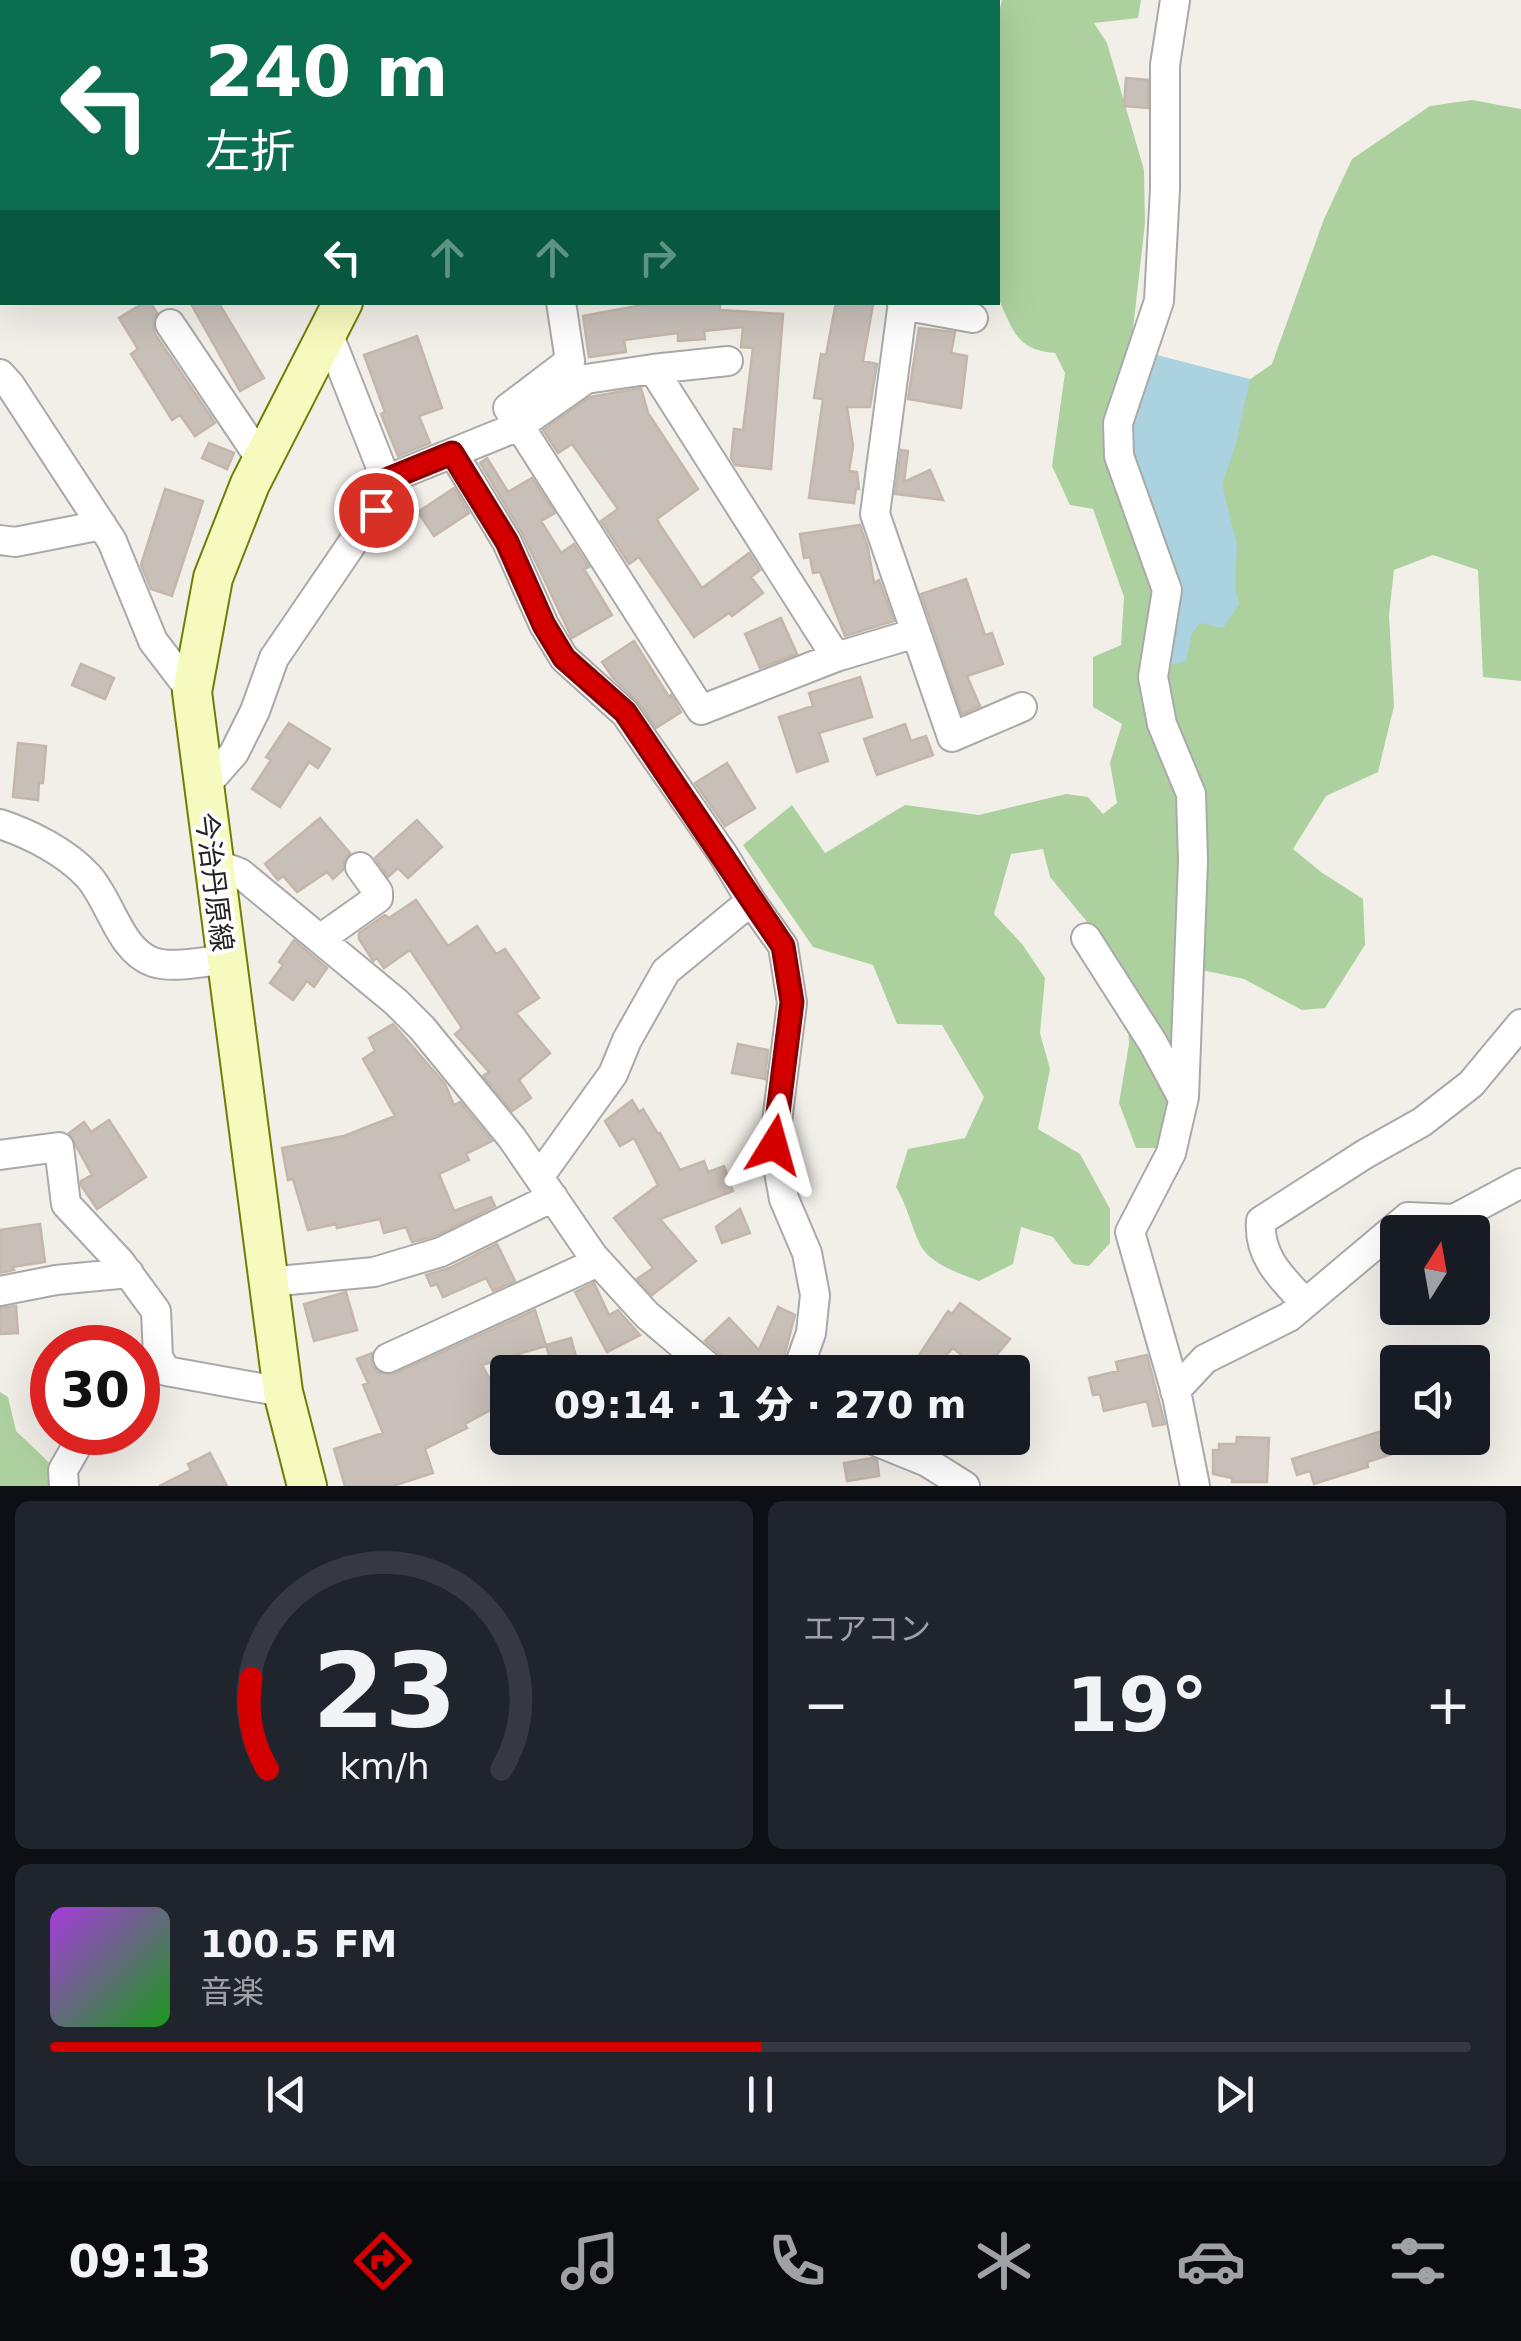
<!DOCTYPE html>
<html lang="ja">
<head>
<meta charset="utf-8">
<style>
  body { margin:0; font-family:"DejaVu Sans","Noto Sans JP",sans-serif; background:#20242c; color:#f1f3f6; height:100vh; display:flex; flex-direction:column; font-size:38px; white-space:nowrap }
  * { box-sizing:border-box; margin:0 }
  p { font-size:32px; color:#9ea1a6 }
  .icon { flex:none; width:55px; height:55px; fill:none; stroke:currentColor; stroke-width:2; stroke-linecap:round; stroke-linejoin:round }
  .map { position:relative; height:1486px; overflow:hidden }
  .sheet { display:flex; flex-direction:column; gap:15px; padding:15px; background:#0d0f14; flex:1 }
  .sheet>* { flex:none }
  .top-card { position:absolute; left:0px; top:0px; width:1000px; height:305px; box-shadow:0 10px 40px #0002; background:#0b6e4f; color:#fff; overflow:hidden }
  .needle { width:65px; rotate:11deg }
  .tools { position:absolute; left:1380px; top:1215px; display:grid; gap:20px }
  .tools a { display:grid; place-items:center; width:110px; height:110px; border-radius:10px; background:#171b24; box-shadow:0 10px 40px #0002; font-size:50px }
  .speed { position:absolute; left:30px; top:1325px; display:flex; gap:20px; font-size:50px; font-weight:700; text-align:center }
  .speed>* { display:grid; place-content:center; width:130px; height:130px; border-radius:50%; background:#171b24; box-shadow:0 10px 40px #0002; line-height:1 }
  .speed .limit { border:15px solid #d22; background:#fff; color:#111 }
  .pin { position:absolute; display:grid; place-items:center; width:85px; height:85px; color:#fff; margin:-42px; border:5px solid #fff; border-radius:50%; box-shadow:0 2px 10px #0007 }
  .me { position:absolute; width:110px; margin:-55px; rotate:8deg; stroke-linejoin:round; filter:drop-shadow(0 0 8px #0008) }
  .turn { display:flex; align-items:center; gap:35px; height:210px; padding:0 40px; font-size:45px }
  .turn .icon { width:130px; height:130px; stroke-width:2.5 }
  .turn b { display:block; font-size:70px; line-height:85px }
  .lanes { display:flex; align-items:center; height:95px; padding:0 40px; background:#0003; justify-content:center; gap:50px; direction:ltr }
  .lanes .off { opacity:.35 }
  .big { font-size:75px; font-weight:800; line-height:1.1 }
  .sheet .tile { flex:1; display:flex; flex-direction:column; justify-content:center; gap:15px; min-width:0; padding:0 35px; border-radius:15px; background:#20242c }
  .sheet .dial { align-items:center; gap:0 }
  .dial svg { height:260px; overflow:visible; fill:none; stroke:#363941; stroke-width:7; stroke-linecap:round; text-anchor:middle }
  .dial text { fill:#f1f3f6; stroke:none }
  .song { display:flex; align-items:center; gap:30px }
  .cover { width:120px; height:120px; border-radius:15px; background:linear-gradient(135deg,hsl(280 70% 55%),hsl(120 70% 35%)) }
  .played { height:10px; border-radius:5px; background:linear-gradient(90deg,#d40000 50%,#363941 50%) }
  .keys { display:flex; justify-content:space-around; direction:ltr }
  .heat { display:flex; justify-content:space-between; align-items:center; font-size:55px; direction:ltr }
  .sheet .tiles { flex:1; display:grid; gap:15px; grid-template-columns:1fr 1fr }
  .tile:last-child { grid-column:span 2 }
  .trip { position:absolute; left:490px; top:1355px; width:540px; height:100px; border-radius:10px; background:#171b24; box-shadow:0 10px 40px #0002; font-weight:800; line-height:100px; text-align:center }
  .tabs { display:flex; height:160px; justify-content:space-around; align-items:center; background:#090b0e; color:#9ea1a6 }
  .tabs .icon { width:70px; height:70px }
  .tabs .active { color:#d40000 }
  .tabs b { font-size:45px; color:#f1f3f6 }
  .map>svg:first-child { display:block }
</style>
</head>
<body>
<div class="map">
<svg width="1521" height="1486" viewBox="0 0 1521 1486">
  <rect width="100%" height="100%" fill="#f2efe9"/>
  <path fill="#add19e" d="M731 0H921L730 2Z
    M1002 0H1141L1138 18 1094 23 1107 43 1144 170 1145 223 1132 338 1152 385 1211 483 1236 389 1272 364 1324 219 1352 159 1430 106 1472 100 1521 109V681L1483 677 1478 570 1433 555 1394 570 1389 615 1394 706 1378 772 1326 796 1293 849 1321 872 1363 899 1365 945 1325 1008 1302 1010 1244 979 1179 965 1178 1039 1164 1148H1136L1119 1103 1129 1044 1126 990 1093 929 1050 877 1043 849 1011 854 994 914 1022 944 1045 978 1040 1033 1050 1069 1038 1129 1080 1154 1110 1209V1243L1089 1266 1073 1264 1053 1237 1021 1227 1013 1264 979 1281C961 1274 933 1265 922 1248 912 1231 908 1206 896 1187L908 1149 965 1138 984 1097 942 1025 897 1024 873 965 813 947 743 845 792 805 825 853 905 805 979 815 1066 794 1088 797 1103 814 1117 803 1110 763 1122 724 1093 707V657L1121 645 1124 597 1093 509 1070 505 1052 466 1065 373 1055 353C1017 350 1014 332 999 300L998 16Z
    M0 1392 8 1397 16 1431 58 1471 51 1486H0Z"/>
  <path fill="#aad3df" d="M1153 354 1250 379 1236 444 1222 484 1237 545 1235 587 1239 604 1223 628 1200 623 1192 633 1186 661 1162 667 1177 593 1133 461 1131 422Z"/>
  <path fill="#c7bfb8" stroke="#c4b6ab" stroke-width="2.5" d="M1126 78 1148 80V108L1124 106Z
    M145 302H150L157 313 153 324 155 334 215 423 195 436 180 415 172 420 131 354 138 349 119 318Z
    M190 302H218L264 378 240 391Z
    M658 302H720V310L783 314 771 469 735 465 731 458 734 429 743 430 753 348 741 347 743 327 704 331 705 339 678 341V333L624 340 626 352 589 357 583 316Z
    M836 302 873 305 863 361 877 364 870 407H847L853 446 849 471 857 472 859 489 856 488 854 503 809 498 823 399 814 398 821 354 826 355Z
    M919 328 955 332 951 353 967 356 961 408 908 399Z
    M417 336 442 408 419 416 430 443 398 456 381 414 385 412 364 355Z
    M641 388 648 413 698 489 657 519 660 525 702 588 749 553 760 570 751 577 763 593 732 616 729 613 694 637 639 557 629 564 601 521 618 509 572 444 558 453 543 430 590 397Z
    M209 443 234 453 227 469 202 458Z
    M901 450 908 451 904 482 930 470 943 500 895 494Z
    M487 458 508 492 532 478 555 513 541 521 561 553 574 544 589 567 584 569 612 615 572 638 522 533 480 463Z
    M454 488 469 513 434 536 418 512Z
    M165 489 203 501 172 596 151 589 141 565Z
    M860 525 868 548 874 583 879 580 894 621 845 636 820 572 813 573 810 557 804 558 800 534Z
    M966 579 985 635 992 633 1003 664 967 676 980 706 962 714 921 594Z
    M781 618 797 654 760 668 745 634Z
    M634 641 669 697 671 695 681 712 656 728 639 703 613 678 602 662Z
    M81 664 114 678 105 699 72 685Z
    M860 677 872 717 819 733 828 761 797 772 779 717 813 706 809 693Z
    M289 723 330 749 318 768 309 762 280 807 252 789 271 760 266 757Z
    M905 724 911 741 926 736 933 755 877 775 864 739Z
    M18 743 46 746 43 783H39L38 800 13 797Z
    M727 763 755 808 725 826 695 783Z
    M320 818 350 853 344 861 343 870 333 879 327 872 297 892 283 876 278 880 265 864Z
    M417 820 442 847 408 878 398 868 388 877 375 858Z
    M416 900 448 946 477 926 496 954 505 949 539 998 516 1013 550 1053 519 1080 531 1098 512 1111 483 1076 489 1072 455 1034 462 1028 410 950 384 968 377 958 373 961 359 939V933L385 915 389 918Z
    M294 940 327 968 314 987 307 981 293 1000 270 983 283 965 279 962Z
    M393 1024 445 1084 454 1105 460 1102 492 1141 466 1154 469 1160 439 1174 454 1211 491 1197 495 1206 435 1236 412 1242 406 1227 384 1233 380 1219 337 1228 336 1224 308 1230 293 1179 288 1180 282 1148 344 1136 395 1116 363 1059 375 1051 369 1038Z
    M738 1044 768 1050 765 1079 732 1073Z
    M632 1100 639 1112 643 1109 658 1134 660 1133 680 1170 704 1161 708 1172 724 1166 733 1191 660 1219 696 1261 652 1295 637 1279 653 1268 614 1218 658 1185 634 1138 620 1146 605 1121Z
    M109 1120 146 1177 97 1209 81 1185V1181L92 1175 69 1133 84 1122 91 1132Z
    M740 1209 750 1233 722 1243 716 1227Z
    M40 1224 45 1262 12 1267 14 1270 0 1273V1230Z
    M497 1244 515 1281 493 1291 486 1278 443 1297 437 1284 431 1286 426 1275 449 1268Z
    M594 1283 609 1315 618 1310 640 1335 607 1352 575 1292Z
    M346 1292 357 1330 314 1341 304 1304Z
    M960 1303 1010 1339 982 1372 953 1348 933 1369 918 1357 948 1311 952 1314Z
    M16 1306 18 1333 0 1334V1308Z
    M778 1307 795 1315 780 1372H749L750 1370 738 1365 732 1370 725 1359 705 1341 729 1318 759 1350Z
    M535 1310 546 1346 482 1365 503 1403 465 1424 467 1428 425 1449 433 1473 393 1486H345L334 1449 383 1433 363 1385 368 1383 357 1359 372 1353V1364L377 1372 394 1374Z
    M571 1338 579 1368 554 1372 546 1345Z
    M1147 1355 1165 1424 1153 1426 1147 1401 1104 1411 1100 1394 1093 1395 1089 1378 1118 1371 1116 1362Z
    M1398 1426V1452L1367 1462 1368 1467 1314 1484 1310 1471 1297 1475 1292 1459Z
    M1237 1437 1269 1438 1267 1482H1232V1478L1213 1474V1450H1219V1444H1236Z
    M210 1453 227 1486H159L191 1470 188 1464Z
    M872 1458 877 1460 879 1476 847 1481 844 1463Z"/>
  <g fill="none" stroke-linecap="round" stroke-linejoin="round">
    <g stroke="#a9a9a9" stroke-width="32">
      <path id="minor" d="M1175 0 1165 65V189L1159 301 1118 423 1119 456 1167 590 1153 677 1162 724 1191 794 1193 861 1184 1097 1171 1153 1130 1232 1177 1396 1195 1486
        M177 2 181 0
        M573 2 579 0
        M561 302 570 361 508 408 701 710 836 657 916 633
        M903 302 875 514 952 737 1022 707
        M902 305 973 318
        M170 324 262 461
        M328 333 386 480 519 426 586 379 653 369 836 657
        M653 369 728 361
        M0 374 10 385 112 541 153 641 192 692
        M453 453 507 542 544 625 564 658 625 713 724 856 751 901
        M0 540 15 542 102 525
        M203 788 234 753 255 711 274 658 375 510 386 480
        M0 824C30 834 66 852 88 876 111 901 119 950 153 962 173 969 204 961 224 960
        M211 862 240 873 396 1002 422 1028 512 1138 593 1256 647 1315 714 1372
        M1086 938 1153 1043 1183 1099
        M320 939 378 898V892L360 867
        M0 1155 59 1147 66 1204 120 1262 156 1311 158 1357 166 1371 283 1392
        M539 1177 613 1074 627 1040 666 971 751 901 783 946 792 1003 774 1145 784 1199 807 1253 815 1295 811 1333 797 1372
        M268 1282 374 1272 441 1252 553 1197
        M0 1291 56 1280 129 1273
        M1305 1303C1283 1279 1258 1257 1261 1221L1365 1154 1422 1122 1471 1084 1521 1024
        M388 1358 598 1262
        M138 1373 158 1357
        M1175 1391 1205 1359 1289 1317 1408 1217 1454 1219 1521 1183
        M868 1438 927 1462 965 1486
        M64 1486 63 1470 85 1432"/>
    </g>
    <g stroke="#707d05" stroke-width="42">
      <path id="secondary" d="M508 2 510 0
        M307 1486 283 1392 192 692 213 578 250 484 343 302"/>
    </g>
    <use href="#minor" stroke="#fff" stroke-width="28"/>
    <use href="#secondary" stroke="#f7fabf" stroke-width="38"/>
  </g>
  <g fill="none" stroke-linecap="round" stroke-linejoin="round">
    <g stroke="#8a0000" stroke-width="25">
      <path id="route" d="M376 510 386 480 452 453 507 542 544 625 564 658 625 712 783 946 792 1002 774 1145"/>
    </g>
    <use href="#route" stroke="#d40000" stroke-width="18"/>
  </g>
  <g text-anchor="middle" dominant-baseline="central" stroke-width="8" stroke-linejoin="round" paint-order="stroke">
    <g font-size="28" fill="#222" stroke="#fff">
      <text transform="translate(214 882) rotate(83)">今治丹原線</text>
    </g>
  </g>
</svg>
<div class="tools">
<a><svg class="needle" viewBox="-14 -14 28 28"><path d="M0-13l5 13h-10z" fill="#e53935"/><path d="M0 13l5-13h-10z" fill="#9ea1a6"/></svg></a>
<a><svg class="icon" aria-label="sound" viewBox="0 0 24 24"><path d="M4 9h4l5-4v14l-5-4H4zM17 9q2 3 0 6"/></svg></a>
</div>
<div class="speed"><div class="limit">30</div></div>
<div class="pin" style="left:376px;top:510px;background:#d93025"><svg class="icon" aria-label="arrive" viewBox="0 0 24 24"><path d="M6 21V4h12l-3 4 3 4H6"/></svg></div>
<svg class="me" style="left:774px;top:1145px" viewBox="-20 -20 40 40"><path d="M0-17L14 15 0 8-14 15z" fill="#d40000" stroke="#fff" stroke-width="4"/></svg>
<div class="trip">09:14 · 1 分 · 270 m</div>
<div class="top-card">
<div class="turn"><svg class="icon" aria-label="left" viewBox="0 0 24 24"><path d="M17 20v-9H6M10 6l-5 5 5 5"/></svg><div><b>240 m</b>左折</div></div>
<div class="lanes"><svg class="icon" aria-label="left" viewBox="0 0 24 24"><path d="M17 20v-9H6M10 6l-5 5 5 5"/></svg><svg class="icon off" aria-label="ahead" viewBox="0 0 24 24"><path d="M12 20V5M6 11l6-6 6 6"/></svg><svg class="icon off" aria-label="ahead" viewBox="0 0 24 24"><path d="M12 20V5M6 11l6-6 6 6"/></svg><svg class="icon off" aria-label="right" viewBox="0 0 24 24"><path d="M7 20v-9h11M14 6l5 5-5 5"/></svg></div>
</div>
</div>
<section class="sheet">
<div class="tiles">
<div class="tile dial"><svg viewBox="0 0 100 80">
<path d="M14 69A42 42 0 1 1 86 69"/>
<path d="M14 69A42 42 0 0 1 9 41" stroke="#d40000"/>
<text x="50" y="56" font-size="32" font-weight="700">23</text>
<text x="50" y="72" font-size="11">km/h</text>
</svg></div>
<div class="tile"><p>エアコン</p>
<div class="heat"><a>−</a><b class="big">19°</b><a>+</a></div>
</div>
<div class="tile">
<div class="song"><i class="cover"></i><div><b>100.5 FM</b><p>音楽</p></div></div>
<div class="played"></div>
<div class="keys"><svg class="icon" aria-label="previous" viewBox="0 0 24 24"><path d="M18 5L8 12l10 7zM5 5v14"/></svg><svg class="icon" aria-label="pause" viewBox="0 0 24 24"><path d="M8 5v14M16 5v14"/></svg><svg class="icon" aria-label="next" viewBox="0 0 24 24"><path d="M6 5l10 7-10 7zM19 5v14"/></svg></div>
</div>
</div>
</section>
<nav class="tabs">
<b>09:13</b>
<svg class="icon active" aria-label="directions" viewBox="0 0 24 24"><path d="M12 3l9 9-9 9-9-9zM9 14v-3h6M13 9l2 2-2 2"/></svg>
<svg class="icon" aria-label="music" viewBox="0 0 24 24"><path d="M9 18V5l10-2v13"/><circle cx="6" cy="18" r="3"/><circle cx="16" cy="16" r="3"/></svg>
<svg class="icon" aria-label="phone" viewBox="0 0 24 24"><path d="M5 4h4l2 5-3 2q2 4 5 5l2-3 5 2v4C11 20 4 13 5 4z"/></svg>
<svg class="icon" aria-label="climate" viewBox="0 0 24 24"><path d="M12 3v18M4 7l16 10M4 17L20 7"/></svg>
<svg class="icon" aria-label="car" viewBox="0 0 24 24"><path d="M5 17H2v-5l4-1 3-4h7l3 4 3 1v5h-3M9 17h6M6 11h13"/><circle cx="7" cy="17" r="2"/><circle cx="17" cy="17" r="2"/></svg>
<svg class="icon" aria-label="filters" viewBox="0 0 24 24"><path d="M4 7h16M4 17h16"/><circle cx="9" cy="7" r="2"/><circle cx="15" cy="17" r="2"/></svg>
</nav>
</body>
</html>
